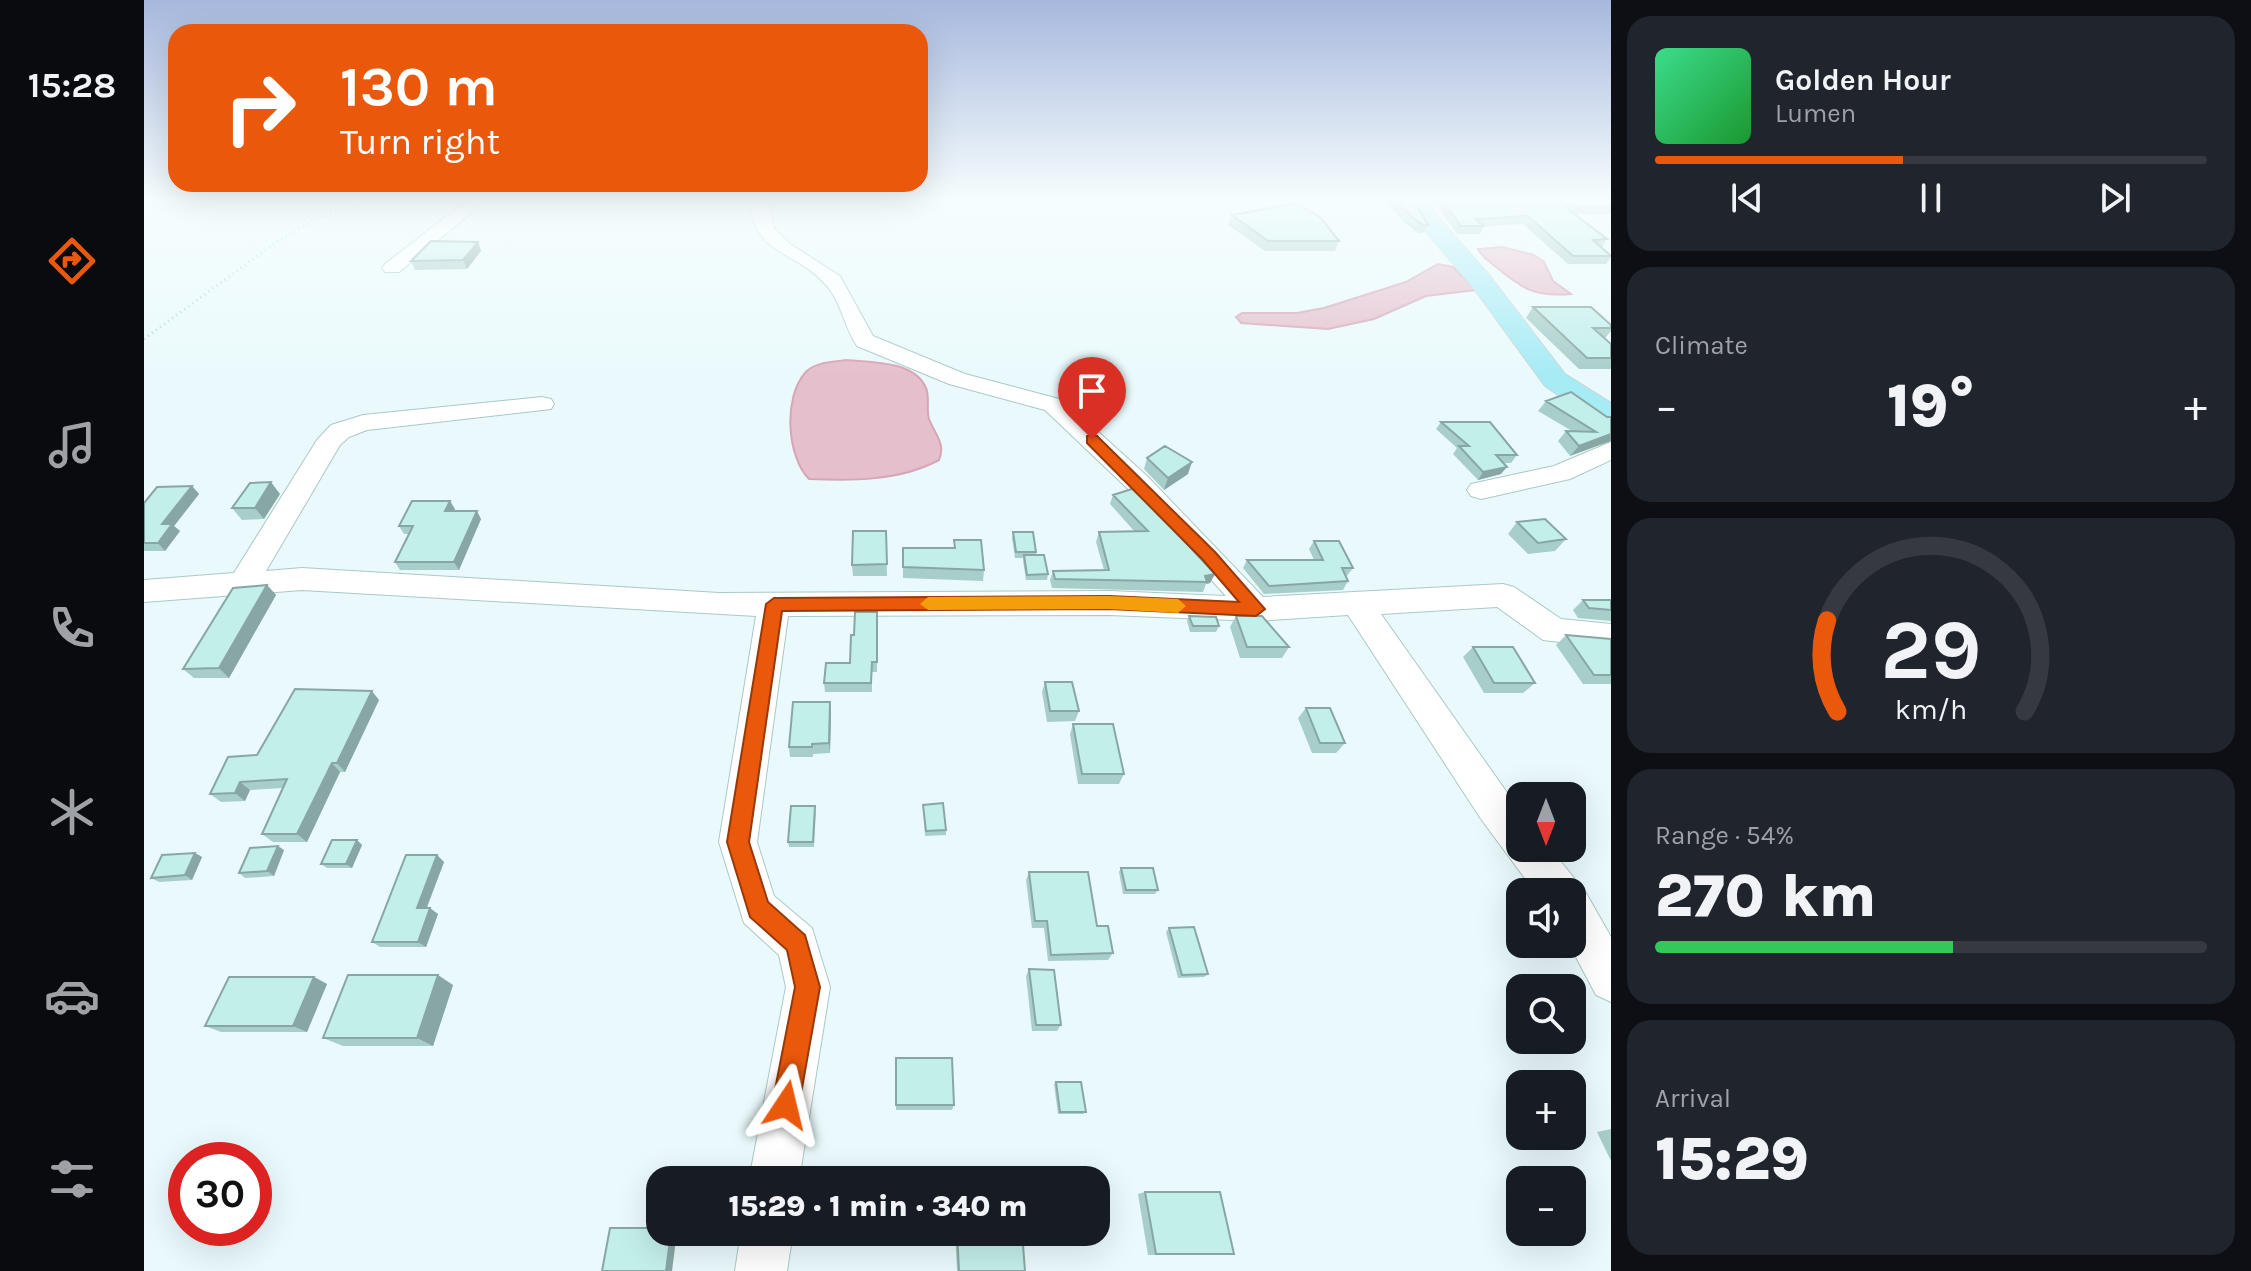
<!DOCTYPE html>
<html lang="en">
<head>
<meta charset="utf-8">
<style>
  body { margin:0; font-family:Karla,sans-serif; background:#20242c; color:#f1f3f6; height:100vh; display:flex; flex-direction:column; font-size:30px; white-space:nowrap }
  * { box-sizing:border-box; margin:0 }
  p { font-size:26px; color:#9ea1a6 }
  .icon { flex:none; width:44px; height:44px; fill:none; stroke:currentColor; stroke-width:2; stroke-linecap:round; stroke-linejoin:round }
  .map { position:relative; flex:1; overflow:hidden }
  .details { display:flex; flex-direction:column; gap:16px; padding:16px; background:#0d0f14; width:640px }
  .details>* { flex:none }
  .hud { position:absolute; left:24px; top:24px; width:760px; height:168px; border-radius:24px; box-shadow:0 8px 32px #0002; background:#ea580c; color:#fff; overflow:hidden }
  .needle { width:52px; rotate:180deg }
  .buttons { position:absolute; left:1362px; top:782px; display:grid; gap:16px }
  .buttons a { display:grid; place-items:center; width:80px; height:80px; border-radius:16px; background:#171b24; box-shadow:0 8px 32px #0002; font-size:40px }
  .speed { position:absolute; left:24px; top:1142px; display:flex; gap:16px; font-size:40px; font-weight:700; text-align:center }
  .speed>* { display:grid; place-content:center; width:104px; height:104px; border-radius:50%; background:#171b24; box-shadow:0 8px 32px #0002; line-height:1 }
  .speed .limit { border:12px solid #d22; background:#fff; color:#111 }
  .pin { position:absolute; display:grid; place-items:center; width:68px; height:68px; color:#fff; margin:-82px -34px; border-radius:50% 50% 50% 0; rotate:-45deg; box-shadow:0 0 8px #0007 }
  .pin .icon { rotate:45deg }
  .me { position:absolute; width:88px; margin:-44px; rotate:10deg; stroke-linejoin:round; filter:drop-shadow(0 0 6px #0008) }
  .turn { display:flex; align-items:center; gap:28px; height:168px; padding:0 40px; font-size:36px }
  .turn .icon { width:104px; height:104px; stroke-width:2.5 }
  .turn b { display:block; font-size:56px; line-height:68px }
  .big { font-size:60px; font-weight:800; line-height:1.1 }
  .details .card { flex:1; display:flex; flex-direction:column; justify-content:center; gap:12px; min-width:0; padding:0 28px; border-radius:24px; background:#20242c }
  .details .dial { align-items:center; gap:0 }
  .dial svg { height:208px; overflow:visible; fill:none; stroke:#363941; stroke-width:7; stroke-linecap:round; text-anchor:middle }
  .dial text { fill:#f1f3f6; stroke:none }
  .song { display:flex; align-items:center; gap:24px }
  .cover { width:96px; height:96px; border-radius:12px; background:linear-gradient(135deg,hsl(150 70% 55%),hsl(130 70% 35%)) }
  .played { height:8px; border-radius:4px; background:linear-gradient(90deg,#ea580c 45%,#363941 45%) }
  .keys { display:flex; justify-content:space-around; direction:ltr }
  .heat { display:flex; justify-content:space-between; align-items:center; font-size:44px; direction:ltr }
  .charge { height:12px; border-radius:6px; background:linear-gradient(90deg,#34c759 54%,#363941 0) }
  .trip { position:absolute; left:502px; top:1166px; width:464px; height:80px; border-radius:24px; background:#171b24; box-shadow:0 8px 32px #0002; font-weight:800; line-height:80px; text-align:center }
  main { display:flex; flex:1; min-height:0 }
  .dock { display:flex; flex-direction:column; width:144px; justify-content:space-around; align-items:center; background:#090b0e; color:#9ea1a6 }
  .dock .icon { width:56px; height:56px }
  .dock .active { color:#ea580c }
  .dock b { font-size:36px; color:#f1f3f6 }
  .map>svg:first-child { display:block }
</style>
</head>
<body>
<main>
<nav class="dock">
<b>15:28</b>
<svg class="icon active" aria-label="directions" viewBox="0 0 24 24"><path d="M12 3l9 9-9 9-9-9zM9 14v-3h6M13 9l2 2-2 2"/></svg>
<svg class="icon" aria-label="music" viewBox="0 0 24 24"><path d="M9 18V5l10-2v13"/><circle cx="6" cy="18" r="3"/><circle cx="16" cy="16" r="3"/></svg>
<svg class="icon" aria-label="phone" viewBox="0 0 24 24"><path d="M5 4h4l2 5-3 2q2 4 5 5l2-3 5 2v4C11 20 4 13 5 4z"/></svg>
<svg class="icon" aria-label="climate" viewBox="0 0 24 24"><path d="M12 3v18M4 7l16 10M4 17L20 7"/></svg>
<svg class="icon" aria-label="car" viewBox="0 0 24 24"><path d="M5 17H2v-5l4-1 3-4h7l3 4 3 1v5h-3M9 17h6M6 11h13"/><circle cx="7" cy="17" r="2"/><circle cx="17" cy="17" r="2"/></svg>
<svg class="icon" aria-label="filters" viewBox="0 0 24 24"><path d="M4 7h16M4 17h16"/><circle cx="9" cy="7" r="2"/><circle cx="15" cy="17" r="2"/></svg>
</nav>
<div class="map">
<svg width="1467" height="1271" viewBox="0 0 1467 1271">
  <rect width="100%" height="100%" fill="#eafafc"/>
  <path fill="#e5bfcc" stroke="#d6a6b6" stroke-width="2" d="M1358 247 1390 255 1400 262 1409 281 1427 294C1390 297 1379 289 1352 267 1345 261 1338 257 1334 249Z
    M1294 264 1309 267 1332 290 1282 296 1230 319 1184 329 1097 323 1092 317 1098 313H1153L1180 308 1262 282Z
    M702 360C727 362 771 361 782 388 786 397 782 409 785 419 791 434 802 444 795 460 756 481 708 481 665 479 643 457 639 398 661 373 670 362 689 362 702 360Z"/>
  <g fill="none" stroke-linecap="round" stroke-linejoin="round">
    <g stroke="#aac8c7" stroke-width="2">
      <path id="minor" d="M327 197H347L255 272H241L238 268 241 264Z
        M605 197H623L630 228 646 244 696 276 729 336 821 374 919 400 1003 476 1119 597 1359 584 1370 587 1417 619 1467 624V648L1399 640 1353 607 1237 614 1376 811V848H1406L1430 878 1435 890 1442 893 1467 937V1002L1452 995 1425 944H1428V892H1391L1337 819 1204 615 1112 621 965 615 644 616 613 842 630 896 668 928 686 987 655 1180H605L642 987 635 955 600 923 575 842 612 616 158 590 0 602V580L90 573 173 440 187 425 219 415 398 397 407 399 410 404 407 409 223 430 205 437 196 445 122 571 158 568 575 593 965 591 1082 596 983 488 901 410 805 384 713 346C700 327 697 301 682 285 650 248 609 258 605 197Z
        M1467 442V460L1426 479 1337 499 1327 496 1323 490 1327 484 1410 466Z
        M597 1232H649L643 1271H591Z"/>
    </g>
    <g stroke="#cad6d4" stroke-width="2">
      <path id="major" d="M1261 197H1283L1295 218 1346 276 1421 374 1467 403V426L1456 424 1401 386 1328 286 1277 226Z"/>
    </g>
    <path stroke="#a6d5d0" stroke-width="3" stroke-dasharray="1 4" stroke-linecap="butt" d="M0 339 134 241 169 220 235 200 306 199"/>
    <use href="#minor" fill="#fff" fill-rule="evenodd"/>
    <use href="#major" fill="#a7ebf5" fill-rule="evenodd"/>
  </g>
  <path fill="#a8ceca" d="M1237 197H1268L1284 225 1279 233H1274L1261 223Z
    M1287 197H1467V214H1430L1463 239 1458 247 1467 255V257L1462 264H1424L1379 224 1340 226 1336 234H1313Z
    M1088 215 1195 241 1191 251H1121L1084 225Z
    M334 242 337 251 323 269 271 270 267 261Z
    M1389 307 1467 325V331L1461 338 1467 344V369H1435L1382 318Z
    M1402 401 1463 417H1467L1426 456 1414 441 1422 431H1428L1394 411Z
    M1297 422 1373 455 1367 463H1360L1357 474 1334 480 1309 454 1313 448 1292 429Z
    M1003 458 1044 474 1020 490 1000 469Z
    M48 486 55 494 30 526 36 531 21 551H0V503Z
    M136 494 120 519 98 520 88 508Z
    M969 495 1071 574 1066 583 1062 584 1059 592 908 588 906 580 909 571 960 570 952 542 955 532H991L966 504Z
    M311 509 310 511 337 519 315 570H256L251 562 265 534H260L255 526Z
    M1373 522 1422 539 1411 551 1384 554 1364 534Z
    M742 531 743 576H709L708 565Z
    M869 532 892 552V555L904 574 903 580H882L879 561V558H871L868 538Z
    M810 540 840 570 839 581 759 578V548H810Z
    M1170 541 1209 568 1202 577 1204 581 1199 590 1120 594 1099 568 1103 560H1170L1165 549Z
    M123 585 132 595 85 678H50L39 669Z
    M1439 600H1467V621L1434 618 1429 610Z
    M733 612V672H728V692H681L680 683 706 663 710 635Z
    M1045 616 1075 626 1072 632H1046L1043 621Z
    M1092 616 1145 647 1138 658H1096L1086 627Z
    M1422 635 1467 639V684H1439L1412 645Z
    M1329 647 1391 683 1379 693H1340L1319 657Z
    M901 682 935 711 931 721 903 722 898 692Z
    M235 700 201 772H196L163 842H129L118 834 139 788 106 790 101 801 77 802 66 794 113 755Z
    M686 702 687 713 686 753 669 754V757H646L645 747Z
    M1162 708 1201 743 1192 753H1168L1154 718Z
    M929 724 980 774 975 784H934L926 734Z
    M779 805 802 830V835L781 836Z
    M672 811 670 847H645L644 842Z
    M213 840 218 845 208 868H183L177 864Z
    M140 850 130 876 101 878 95 873Z
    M51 853 58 857 48 880 15 882 7 878Z
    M293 855 300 862 283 908 294 914 282 947H236L228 942Z
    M977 868 1014 890 1011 894H979L975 872Z
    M885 872 953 926 969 953 964 960 904 961 900 928H888L882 880Z
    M1025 928 1064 974 1060 977 1034 978 1022 932Z
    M885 969 917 1025 913 1031H888L882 976Z
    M170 977 183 984 163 1032H77L61 1026Z
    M309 985 289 1046H199L179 1038Z
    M751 1063 810 1105 808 1110H752Z
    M912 1082 942 1112 939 1114H914L910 1084Z
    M1467 1129V1161L1453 1132Z
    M1001 1192 1090 1254 1004 1255 994 1194Z
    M811 1232H878L881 1271H813Z"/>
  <path fill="#88a7a4" d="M334 242 337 251 323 269 319 260Z
    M1467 434V441L1426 456 1435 446Z
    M1048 462 1044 474 1020 490 1024 478Z
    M1363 467 1357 474 1334 480 1339 472Z
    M127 482 136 494 120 519 111 508Z
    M48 486 55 494 30 526 36 531 21 551 14 543 18 524Z
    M306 501 311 509 306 520 301 511Z
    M333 511 337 519 315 570 310 562Z
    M1071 574 1066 583 1062 584 1063 582 1061 576Z
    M123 585 132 595 85 678 75 668Z
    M228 691 235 700 201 772 193 763Z
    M686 702 687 713 686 753 685 743Z
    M188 763 196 772 163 842 153 834Z
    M96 782 106 790 101 801 91 793Z
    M213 840 218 845 208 868 202 864Z
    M134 846 140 850 130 876 123 871Z
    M51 853 58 857 48 880 41 875Z
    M293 855 300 862 280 914 273 908Z
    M286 908 294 914 282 947 274 942Z
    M294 975 309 985 289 1046 273 1038Z
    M170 977 183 984 163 1032 149 1026Z
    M527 1232H533L528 1271H522Z"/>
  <path fill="#c3efeb" stroke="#88a7a4" stroke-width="2" d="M1249 197H1268L1284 225H1279L1266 215Z
    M1296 197H1467V207L1420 206 1463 239 1449 240 1467 256H1429L1384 216 1332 219 1340 226H1317Z
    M1153 203 1176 217 1195 241H1124L1088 215Z
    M287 241 334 242 319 260 267 261Z
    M1389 307H1447L1467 325V328H1449L1467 344V358H1443Z
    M1427 392 1463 417H1467V434L1435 446 1422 431 1452 432 1402 401Z
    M1297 422H1346L1373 455H1352L1363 467 1339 472 1315 446H1325Z
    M1021 446 1048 462 1024 478 1003 458Z
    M127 482 111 508H88L106 483Z
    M48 486 18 524H28L14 543H0V503L13 487Z
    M991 488 1071 574 1061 576 1063 582 911 579 909 571 965 570 955 532 1004 531 969 495Z
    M268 501H306L301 511H333L310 562H251L269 526H255Z
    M1401 519 1422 539 1394 543 1373 522Z
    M709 531H742L743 564 708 565Z
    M869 532H889L892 552H872Z
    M810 540H837L840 570 759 567V548H811Z
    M1170 541H1195L1209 568H1198L1204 581 1125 586 1103 560H1179Z
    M880 555H900L904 574 883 575Z
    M123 585 75 668 39 669 89 588Z
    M1439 600H1467V610L1445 608Z
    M711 612H733V662H728L727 683H680L682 663H706L707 635H710Z
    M1045 616 1072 617 1075 626H1049Z
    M1092 616H1118L1145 647H1103Z
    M1422 635 1467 639V675H1450Z
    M1329 647H1369L1391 683H1350Z
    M901 682H928L935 711H906Z
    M151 689 228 691 193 763H188L153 834H118L143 779 96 782 91 793 66 794 84 757 113 755Z
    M649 702H686L685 743 668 744V747H645Z
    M1162 708H1186L1201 743H1176Z
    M929 724H969L980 774H938Z
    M799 803 802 830 782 831 779 805Z
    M647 806H671L669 842H644Z
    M188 840H213L202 864H177Z
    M134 846 123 871 95 873 106 848Z
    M51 853 41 875 7 878 18 855Z
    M262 855H293L273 908H286L274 942H228Z
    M977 868H1009L1014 890H982Z
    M885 872H944L953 926H964L969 953 907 955 903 921H891Z
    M1050 927 1064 974 1038 975 1025 928Z
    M885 969 910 970 917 1025H892Z
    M204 975H294L273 1038H179Z
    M85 977H170L149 1026H61Z
    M752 1058H808L810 1105H752Z
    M912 1082H937L942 1112H916Z
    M1001 1192H1076L1090 1254H1012Z
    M466 1228H516V1232H527L522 1271H458Z
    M813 1232H878L881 1271H815Z"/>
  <linearGradient id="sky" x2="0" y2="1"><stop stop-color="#a7b8dd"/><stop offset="0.53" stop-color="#f6fdfe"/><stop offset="1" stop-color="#f6fdfe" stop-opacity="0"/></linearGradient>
  <rect width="1467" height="375" fill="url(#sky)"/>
  <path fill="#ea580c" stroke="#983908" stroke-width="2" d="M948 435 953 436 1071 552 1121 609 1112 616 965 609 638 611 605 842 624 902 661 935 676 987 655 1105 651 1115 642 1119 632 1115 628 1105 651 987 643 950 606 917 583 842 622 604 630 598 965 596 1095 602 1059 560 943 443V436Z"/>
  <path fill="#f59e0b" d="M965 596 1034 599 1042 606 1034 613 965 609 784 610 776 604 784 597Z"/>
</svg>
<div class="buttons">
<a><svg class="needle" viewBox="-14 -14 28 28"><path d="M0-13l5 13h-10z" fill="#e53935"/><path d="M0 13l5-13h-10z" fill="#9ea1a6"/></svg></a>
<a><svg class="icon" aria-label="sound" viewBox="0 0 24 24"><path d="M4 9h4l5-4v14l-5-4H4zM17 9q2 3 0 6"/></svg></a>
<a><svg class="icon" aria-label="search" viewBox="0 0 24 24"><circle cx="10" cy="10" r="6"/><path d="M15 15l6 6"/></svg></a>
<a>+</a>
<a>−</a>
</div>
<div class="speed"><div class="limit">30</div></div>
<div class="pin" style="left:948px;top:439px;background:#d93025"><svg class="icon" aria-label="arrive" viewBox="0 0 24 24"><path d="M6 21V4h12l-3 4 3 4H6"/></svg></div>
<svg class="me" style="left:642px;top:1105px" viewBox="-20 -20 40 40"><path d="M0-17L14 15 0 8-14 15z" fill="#ea580c" stroke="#fff" stroke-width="4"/></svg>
<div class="trip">15:29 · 1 min · 340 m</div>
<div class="hud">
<div class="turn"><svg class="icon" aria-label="right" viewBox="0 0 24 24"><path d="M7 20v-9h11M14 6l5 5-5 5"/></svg><div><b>130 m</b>Turn right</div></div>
</div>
</div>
<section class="details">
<div class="card">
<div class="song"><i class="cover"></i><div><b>Golden Hour</b><p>Lumen</p></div></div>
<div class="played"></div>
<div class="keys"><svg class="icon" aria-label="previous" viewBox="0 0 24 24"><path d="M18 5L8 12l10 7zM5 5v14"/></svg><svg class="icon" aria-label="pause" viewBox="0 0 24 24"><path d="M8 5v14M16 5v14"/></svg><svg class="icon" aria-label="next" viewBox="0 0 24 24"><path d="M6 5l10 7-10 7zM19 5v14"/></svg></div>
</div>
<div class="card"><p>Climate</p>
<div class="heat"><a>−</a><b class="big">19°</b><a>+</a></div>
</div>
<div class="card dial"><svg viewBox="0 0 100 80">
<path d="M14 69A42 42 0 1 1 86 69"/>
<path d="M14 69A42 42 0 0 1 10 34" stroke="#ea580c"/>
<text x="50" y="56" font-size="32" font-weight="700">29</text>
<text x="50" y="72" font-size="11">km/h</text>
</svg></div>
<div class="card"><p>Range · 54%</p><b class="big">270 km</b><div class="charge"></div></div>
<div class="card"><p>Arrival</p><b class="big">15:29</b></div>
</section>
</main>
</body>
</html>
